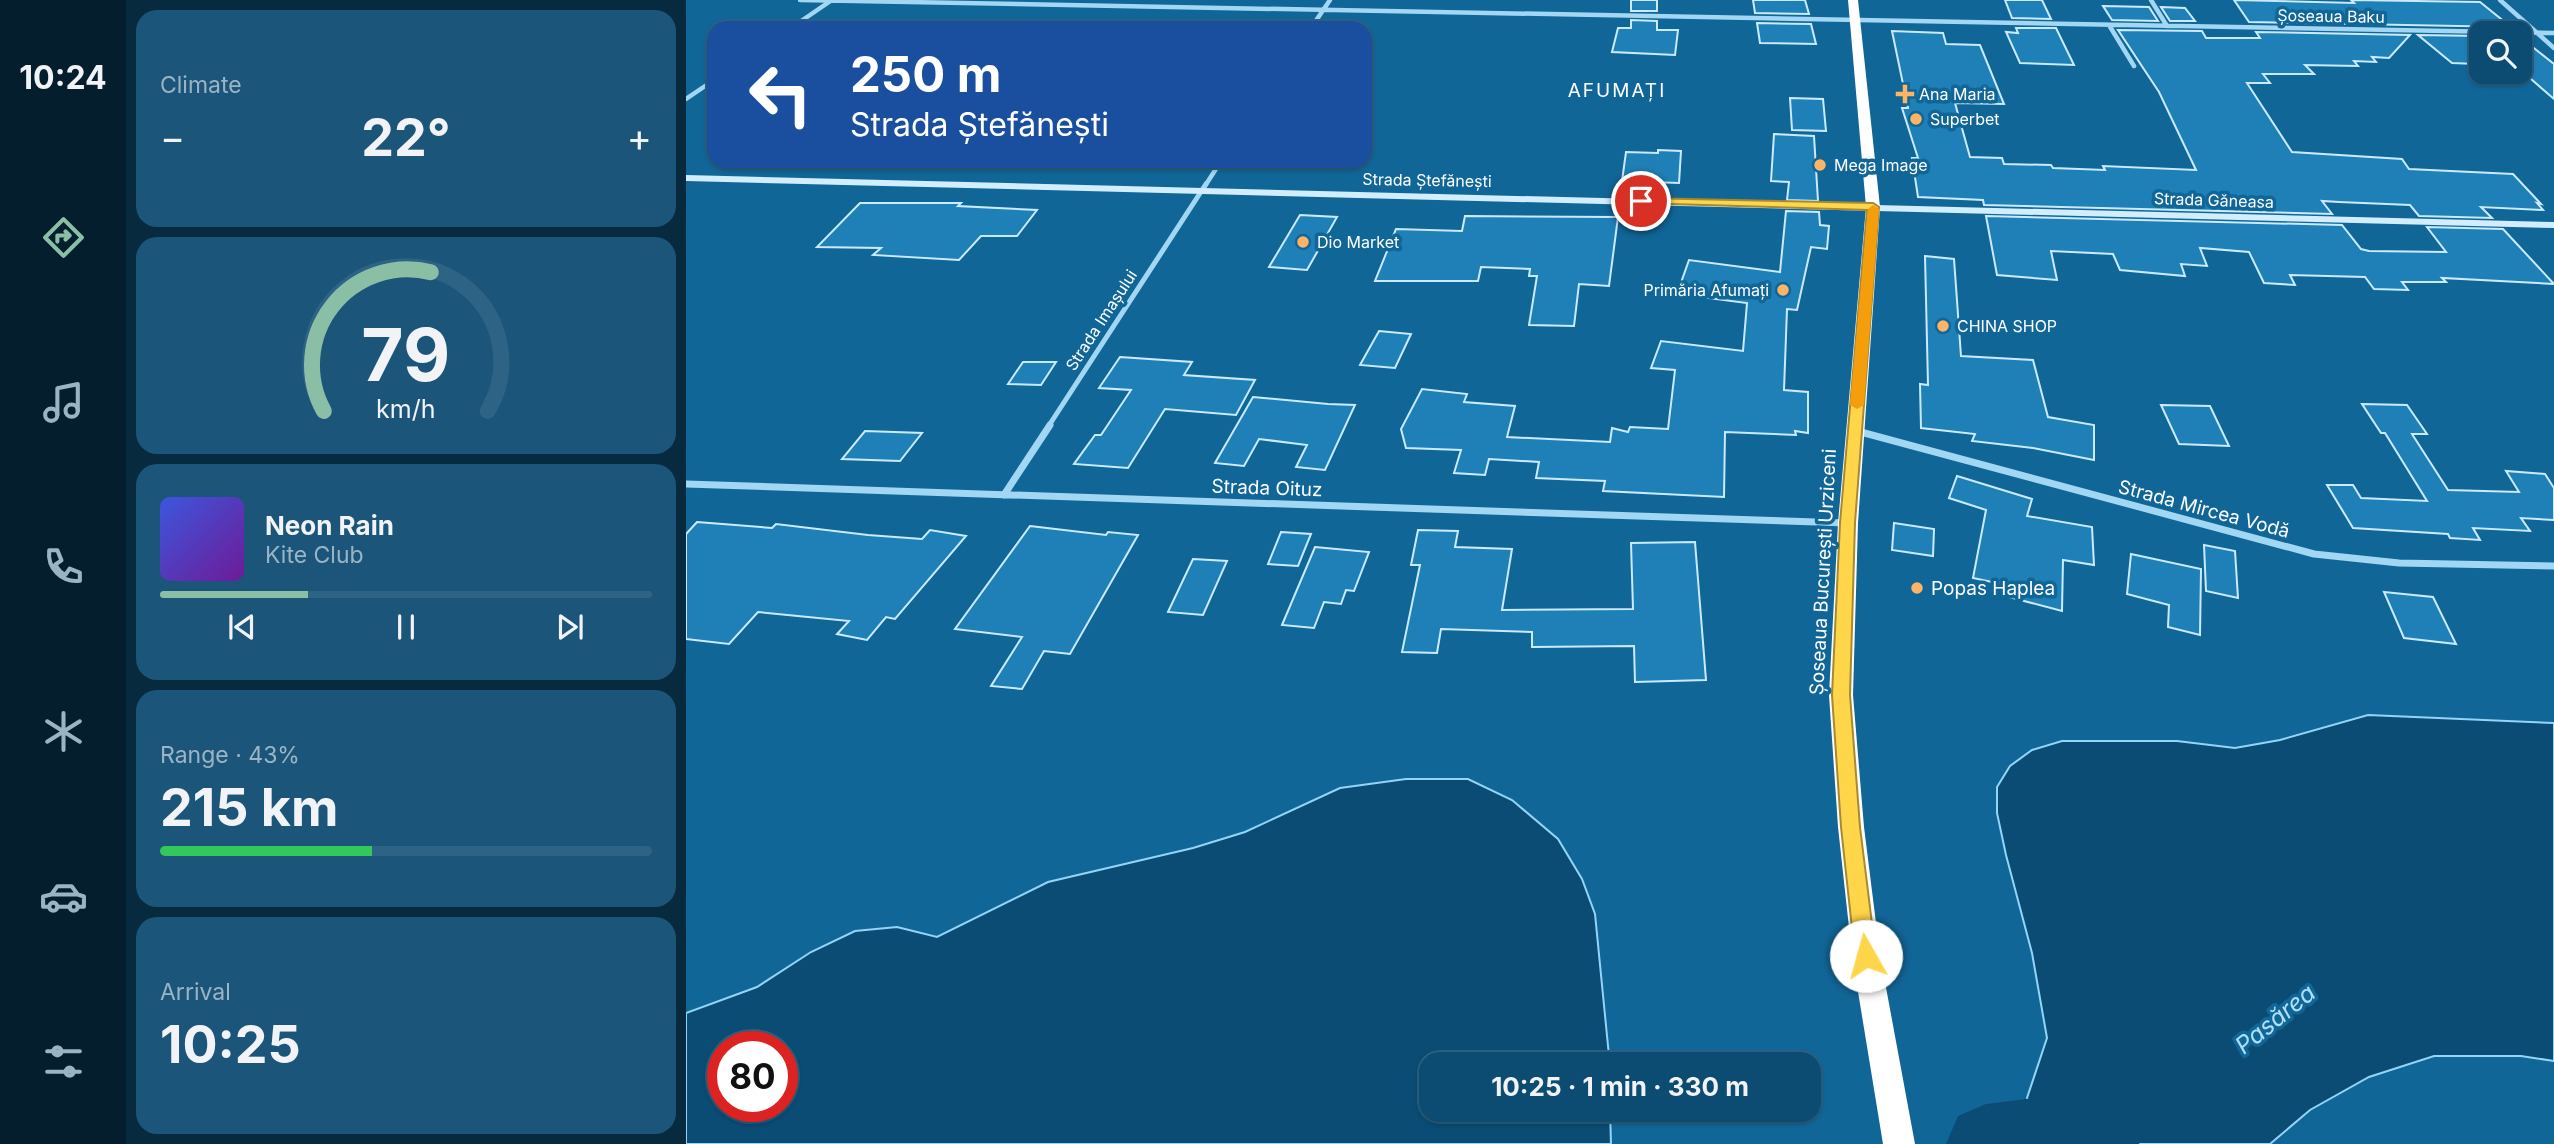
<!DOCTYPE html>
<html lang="en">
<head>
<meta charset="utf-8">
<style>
  body { margin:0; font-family:Inter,sans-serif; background:#1b567a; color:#f1f3f6; height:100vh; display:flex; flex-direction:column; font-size:26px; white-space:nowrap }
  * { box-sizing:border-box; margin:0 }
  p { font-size:23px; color:#9ab4c4 }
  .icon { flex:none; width:38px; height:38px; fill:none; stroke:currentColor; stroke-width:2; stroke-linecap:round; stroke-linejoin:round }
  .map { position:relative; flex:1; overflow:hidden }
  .details { display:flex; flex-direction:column; gap:10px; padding:10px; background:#072a3f; width:560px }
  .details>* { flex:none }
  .hud { position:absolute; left:21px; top:21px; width:665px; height:147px; border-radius:21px; box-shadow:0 2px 5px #0004,0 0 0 2px #2d6384; background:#1a4fa0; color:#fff; overflow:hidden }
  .buttons { position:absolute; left:1783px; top:21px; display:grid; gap:14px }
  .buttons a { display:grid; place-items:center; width:63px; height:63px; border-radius:14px; background:#0d4c72; box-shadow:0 2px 5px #0004,0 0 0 2px #2d6384; font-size:35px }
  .speed { position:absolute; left:21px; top:1031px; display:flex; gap:14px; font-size:35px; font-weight:700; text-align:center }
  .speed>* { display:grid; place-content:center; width:91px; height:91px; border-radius:50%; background:#0d4c72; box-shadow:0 2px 5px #0004,0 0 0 2px #2d6384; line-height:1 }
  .speed .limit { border:10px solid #d22; background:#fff; color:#111 }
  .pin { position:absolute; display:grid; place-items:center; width:60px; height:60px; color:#fff; margin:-30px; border:4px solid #fff; border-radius:50%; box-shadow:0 2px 7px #0007 }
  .me { position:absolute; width:77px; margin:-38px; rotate:353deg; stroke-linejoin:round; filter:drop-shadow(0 0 5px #0008) }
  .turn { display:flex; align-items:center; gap:24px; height:147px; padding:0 28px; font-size:32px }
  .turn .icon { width:91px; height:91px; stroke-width:2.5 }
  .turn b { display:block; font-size:49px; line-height:60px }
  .big { font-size:52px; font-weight:700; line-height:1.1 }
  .details .widget { flex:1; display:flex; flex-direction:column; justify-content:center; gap:10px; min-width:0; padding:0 24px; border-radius:21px; background:#1b567a }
  .details .dial { align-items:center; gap:0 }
  .dial svg { height:182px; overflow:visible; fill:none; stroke:#2d6384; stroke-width:7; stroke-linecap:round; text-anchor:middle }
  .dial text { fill:#f1f3f6; stroke:none }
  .song { display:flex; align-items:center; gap:21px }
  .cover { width:84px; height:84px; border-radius:10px; background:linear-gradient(135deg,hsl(230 70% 55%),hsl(280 70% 35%)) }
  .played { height:7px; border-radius:4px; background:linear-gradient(90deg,#8abfa5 30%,#2d6384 30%) }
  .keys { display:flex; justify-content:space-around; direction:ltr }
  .heat { display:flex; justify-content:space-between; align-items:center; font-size:38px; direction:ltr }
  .charge { height:10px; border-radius:5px; background:linear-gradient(90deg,#34c759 43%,#2d6384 0) }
  .trip { position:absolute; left:733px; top:1052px; width:402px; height:70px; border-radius:21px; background:#0d4c72; box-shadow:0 2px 5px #0004,0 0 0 2px #2d6384; font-weight:700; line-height:70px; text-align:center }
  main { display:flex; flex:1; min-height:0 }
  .tab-bar { display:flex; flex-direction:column; width:126px; justify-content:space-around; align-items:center; background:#051e2e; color:#9ab4c4 }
  .tab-bar .icon { width:49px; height:49px }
  .tab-bar .active { color:#8abfa5 }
  .tab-bar b { font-size:32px; color:#f1f3f6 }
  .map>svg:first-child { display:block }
</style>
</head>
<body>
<main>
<nav class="tab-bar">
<b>10:24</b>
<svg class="icon active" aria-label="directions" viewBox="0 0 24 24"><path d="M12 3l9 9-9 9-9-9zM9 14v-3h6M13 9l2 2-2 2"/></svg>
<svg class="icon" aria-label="music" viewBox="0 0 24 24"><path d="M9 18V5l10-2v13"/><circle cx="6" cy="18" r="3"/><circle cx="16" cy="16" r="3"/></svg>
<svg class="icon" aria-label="phone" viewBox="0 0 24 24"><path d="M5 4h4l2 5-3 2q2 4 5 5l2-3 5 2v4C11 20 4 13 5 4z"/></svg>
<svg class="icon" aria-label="climate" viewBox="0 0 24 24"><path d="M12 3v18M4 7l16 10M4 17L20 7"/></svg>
<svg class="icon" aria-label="car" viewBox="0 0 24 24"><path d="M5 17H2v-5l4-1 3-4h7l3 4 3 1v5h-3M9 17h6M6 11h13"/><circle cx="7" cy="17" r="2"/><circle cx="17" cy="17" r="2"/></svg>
<svg class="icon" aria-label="filters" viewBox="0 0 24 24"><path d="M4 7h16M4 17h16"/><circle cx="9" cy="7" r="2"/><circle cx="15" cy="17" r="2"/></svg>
</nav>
<section class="details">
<div class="widget"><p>Climate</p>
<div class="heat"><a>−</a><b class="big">22°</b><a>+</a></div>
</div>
<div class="widget dial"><svg viewBox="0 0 100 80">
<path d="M14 69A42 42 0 1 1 86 69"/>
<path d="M14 69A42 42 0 0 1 61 8" stroke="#8abfa5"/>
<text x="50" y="56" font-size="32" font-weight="700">79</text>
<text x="50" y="72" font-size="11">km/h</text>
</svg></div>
<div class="widget">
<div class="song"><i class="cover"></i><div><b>Neon Rain</b><p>Kite Club</p></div></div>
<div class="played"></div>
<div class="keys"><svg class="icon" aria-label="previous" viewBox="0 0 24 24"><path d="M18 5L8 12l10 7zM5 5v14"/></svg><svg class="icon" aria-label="pause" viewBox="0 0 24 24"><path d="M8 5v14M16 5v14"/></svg><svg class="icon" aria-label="next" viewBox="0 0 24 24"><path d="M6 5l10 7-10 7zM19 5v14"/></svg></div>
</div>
<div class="widget"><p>Range · 43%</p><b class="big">215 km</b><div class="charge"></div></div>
<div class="widget"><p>Arrival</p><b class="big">10:25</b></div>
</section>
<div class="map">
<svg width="1868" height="1144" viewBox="0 0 1868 1144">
  <rect width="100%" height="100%" fill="#116698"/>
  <path fill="#0a4c73" stroke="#93d5f7" stroke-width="2" fill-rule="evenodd" d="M1682 715 1868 723V1061L1835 1056H1748L1683 1077 1624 1110 1584 1144H1359L1341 1098 1361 1038 1346 953 1320 855 1311 813V787L1324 766 1346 750 1376 741H1491L1549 748 1594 740Z
    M720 779H782L826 800 872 839 896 879 909 914 923 1056V1064H746V1110H924L925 1144H0V1013L71 987 125 952 169 931 211 927 251 937 362 882 507 848 559 832 654 788ZM37 1046H96V1106H37Z"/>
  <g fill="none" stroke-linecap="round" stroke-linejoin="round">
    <path fill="#0a4c73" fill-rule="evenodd" d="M1428 1076 1456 1087 1467 1115 1453 1144H1260L1272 1116 1300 1104 1356 1097Z"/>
  </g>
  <path fill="#1f80b7" stroke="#caebfe" stroke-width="2" d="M945 0H971V11H945Z
    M1067 0H1119L1123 14 1069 13Z
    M1319 0H1356L1365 19 1326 18Z
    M1548 0 1668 3 1665 0 1794 2 1825 27 1563 22Z
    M1417 6 1463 7 1472 21 1426 20Z
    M1475 7 1499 8 1509 21H1484Z
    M945 20 971 21V30H992L989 55 926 52 932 28H945Z
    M1071 23 1125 24 1130 44 1074 43Z
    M1330 28H1370L1388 65 1334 63 1320 32 1332 33Z
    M1432 30 1516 31 1520 38H1574L1570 32 1724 35 1703 58 1686 57 1690 62 1668 61 1672 66 1619 65 1628 74H1577L1584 83H1561L1606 152 1716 159 1723 169 1827 174 1855 204 1851 203 1857 210 1795 207 1806 218 1733 216 1724 205 1653 202 1636 201 1646 214 1298 205 1297 200 1232 197 1226 158H1232L1216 108H1222L1206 31 1257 33 1260 44 1294 45 1318 104 1269 103 1284 157 1316 158 1318 164 1365 165 1367 168 1419 170 1417 166 1510 170 1473 92Z
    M1732 35 1796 36V68L1791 64 1766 63Z
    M1834 37 1868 64V99L1845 79 1806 78 1799 72H1834Z
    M1104 98 1137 99 1140 131 1106 130Z
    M1088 134 1128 136 1132 201 1101 200 1103 182 1085 181Z
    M972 150 995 151 993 183 936 181 940 152 972 153Z
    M174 203H275L272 206 351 210 331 236H295L273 260 187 255 195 248 131 247Z
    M1100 211 1133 212 1134 225 1143 226 1141 249 1125 247 1111 310 1101 309 1098 390 1122 392V433L1109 431 1110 435 1039 432 1038 497 917 491 919 481 850 478 853 462 803 459 799 475 768 473 775 450 720 448 715 429 736 389 781 394 778 402 829 406 821 437 924 442 926 428 942 432 944 427 982 429 989 370 965 368 975 341 1057 351 1061 303 991 294 1003 260 1094 272Z
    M614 215 651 217 621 270 583 267Z
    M779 216 932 217 923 286 893 284 888 326 843 325 851 276H843L844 269 795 267 792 281H689L710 229 776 231Z
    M1300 216 1656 225 1675 249 1683 251 1760 252 1741 227 1817 229 1868 284 1756 278 1760 282H1716L1722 290 1688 289 1679 277 1604 275 1609 285 1578 283 1563 252 1514 248 1521 266 1495 264 1499 276 1434 270 1427 254 1365 251 1371 280 1311 275Z
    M1239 256 1268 259 1275 356 1347 360 1362 417 1408 425V460L1347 448 1286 441 1289 434 1235 428 1234 384 1242 385Z
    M693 331 725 334 709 368 674 365Z
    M434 357 506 362 498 375 569 380 550 415 479 409 442 468 388 464 409 435H415L445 390 413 388Z
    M337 362H370L355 385 322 384Z
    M567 397 642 404 669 405 639 470 610 467 621 445 573 439 558 466 529 463Z
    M1676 404 1721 405 1741 434H1726L1762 490 1833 492 1820 471 1859 474 1868 488V520L1835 518 1844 531 1787 528 1794 540 1764 538 1762 534 1667 528 1641 485H1667L1675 498 1741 501 1699 433H1695Z
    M1475 405 1524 406 1543 446 1493 444Z
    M179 431 236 433 214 461 156 459Z
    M1271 476 1346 499 1341 516 1406 527 1408 565 1377 560 1376 611 1323 597 1325 586 1287 578 1300 510 1263 498Z
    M11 522 86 528 90 524 182 535 236 539 244 530 280 536 209 619 200 617 181 640 151 634 163 621 72 612 43 644 0 639V534Z
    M1208 523 1248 529 1247 556 1206 550Z
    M344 526 420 535 422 532 452 535 384 654 358 651 336 689 305 686 336 637 269 629Z
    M732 530 772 531 769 547 826 549 816 610 947 609 945 543 1009 542 1020 680 949 682 948 646 846 647V632L755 629 751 653 716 652 734 565H725Z
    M595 532 625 534 612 566 582 564Z
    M1518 545 1549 551 1552 598 1520 591Z
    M629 547 683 552 668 591 660 590 655 604 638 602 628 628 596 625Z
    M1445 554 1515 569 1514 635 1482 627 1483 605 1441 594Z
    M507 559 541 561 517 615 482 612Z
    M1698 592 1747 597 1770 644 1718 638Z"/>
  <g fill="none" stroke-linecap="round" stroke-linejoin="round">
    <path stroke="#a2d7f4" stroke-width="4.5" d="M114 0 1868 33
      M1465 0 1481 26
      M1814 0 1868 48
      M1423 25 1448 66
      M105 28 146 0
      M625 28 644 0
      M0 99 28 80
      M519 186 535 161"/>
    <path stroke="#a2d7f4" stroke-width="5" d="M362 427 520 184"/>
    <path stroke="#a2d7f4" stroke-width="7" d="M1171 431 1628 554 1713 563 1868 566
      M0 484 1161 523
      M318 495 364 425"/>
    <path fill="#d2edfd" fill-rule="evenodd" d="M0 175 1868 222V228L0 181Z"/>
    <path fill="#fff" fill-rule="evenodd" d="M1162 0H1172L1194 207 1172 523 1167 695 1178 827 1194 955 1229 1144H1197L1166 955 1152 827 1143 695 1152 523 1180 207Z"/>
  </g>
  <path fill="#ffd54a" stroke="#a68a30" stroke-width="2" d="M955 198 1187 203 1193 207 1169 523 1164 695 1174 827 1190 956 1187 963 1180 966 1172 963 1169 956 1155 827 1146 695 1154 523 1181 210 951 203 949 201Z"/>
  <path fill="#f59e0b" d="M1187 205 1193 209 1178 405 1171 409 1164 405 1182 209Z"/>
  <g fill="#ffb465" stroke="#116698" stroke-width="2.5">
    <path d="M1215.5 83.5h7v7h7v7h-7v7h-7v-7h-7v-7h7z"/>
    <circle cx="1230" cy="119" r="7"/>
    <circle cx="1134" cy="165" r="7"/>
    <circle cx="617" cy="242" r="7"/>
    <circle cx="1097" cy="290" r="7"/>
    <circle cx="1257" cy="326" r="7"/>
    <circle cx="1231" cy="588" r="7"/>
  </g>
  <g text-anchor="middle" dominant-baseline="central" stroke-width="7" stroke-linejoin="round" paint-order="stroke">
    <g font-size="16" fill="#fff" stroke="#116698">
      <text transform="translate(1645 16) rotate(1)">Șoseaua Baku</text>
      <text transform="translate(741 180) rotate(1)">Strada Ștefănești</text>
      <text transform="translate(1528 200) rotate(2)">Strada Găneasa</text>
      <text transform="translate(415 320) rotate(-57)">Strada Imașului</text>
    </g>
    <g font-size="16" fill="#fff" stroke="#116698" text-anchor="start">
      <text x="1233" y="94">Ana Maria</text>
      <text x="1244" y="119">Superbet</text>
      <text x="1148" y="165">Mega Image</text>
      <text x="631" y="242">Dio Market</text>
      <text x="1083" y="290" text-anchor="end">Primăria Afumați</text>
      <text x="1271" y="326">CHINA SHOP</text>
    </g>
    <g font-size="19" letter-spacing="2" fill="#fff" stroke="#116698">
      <text x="931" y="90">AFUMAȚI</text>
    </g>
    <g font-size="19" fill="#fff" stroke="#116698">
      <text transform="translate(581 488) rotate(2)">Strada Oituz</text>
      <text transform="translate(1518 509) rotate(15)">Strada Mircea Vodă</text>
      <text transform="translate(1137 572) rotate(-87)">Șoseaua București Urziceni</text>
    </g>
    <g font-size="19" fill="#fff" stroke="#116698" text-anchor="start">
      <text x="1245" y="588">Popas Haplea</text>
    </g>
    <g font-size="24" font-style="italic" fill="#aee0fa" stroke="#116698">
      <text transform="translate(1589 1019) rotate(-39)">Pasărea</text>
    </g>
  </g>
</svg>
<div class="buttons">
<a><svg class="icon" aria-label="search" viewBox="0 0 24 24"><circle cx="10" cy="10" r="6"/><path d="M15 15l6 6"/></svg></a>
</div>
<div class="speed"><div class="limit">80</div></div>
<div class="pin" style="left:955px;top:201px;background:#d93025"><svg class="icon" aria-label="arrive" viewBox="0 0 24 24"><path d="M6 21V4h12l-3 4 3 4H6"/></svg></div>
<svg class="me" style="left:1180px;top:956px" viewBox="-20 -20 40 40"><circle r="19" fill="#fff"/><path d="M0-13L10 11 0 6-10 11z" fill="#ffd54a"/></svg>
<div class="trip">10:25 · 1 min · 330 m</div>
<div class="hud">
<div class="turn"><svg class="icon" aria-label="left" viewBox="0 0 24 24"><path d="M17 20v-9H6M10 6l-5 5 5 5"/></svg><div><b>250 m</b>Strada Ștefănești</div></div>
</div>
</div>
</main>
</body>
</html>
